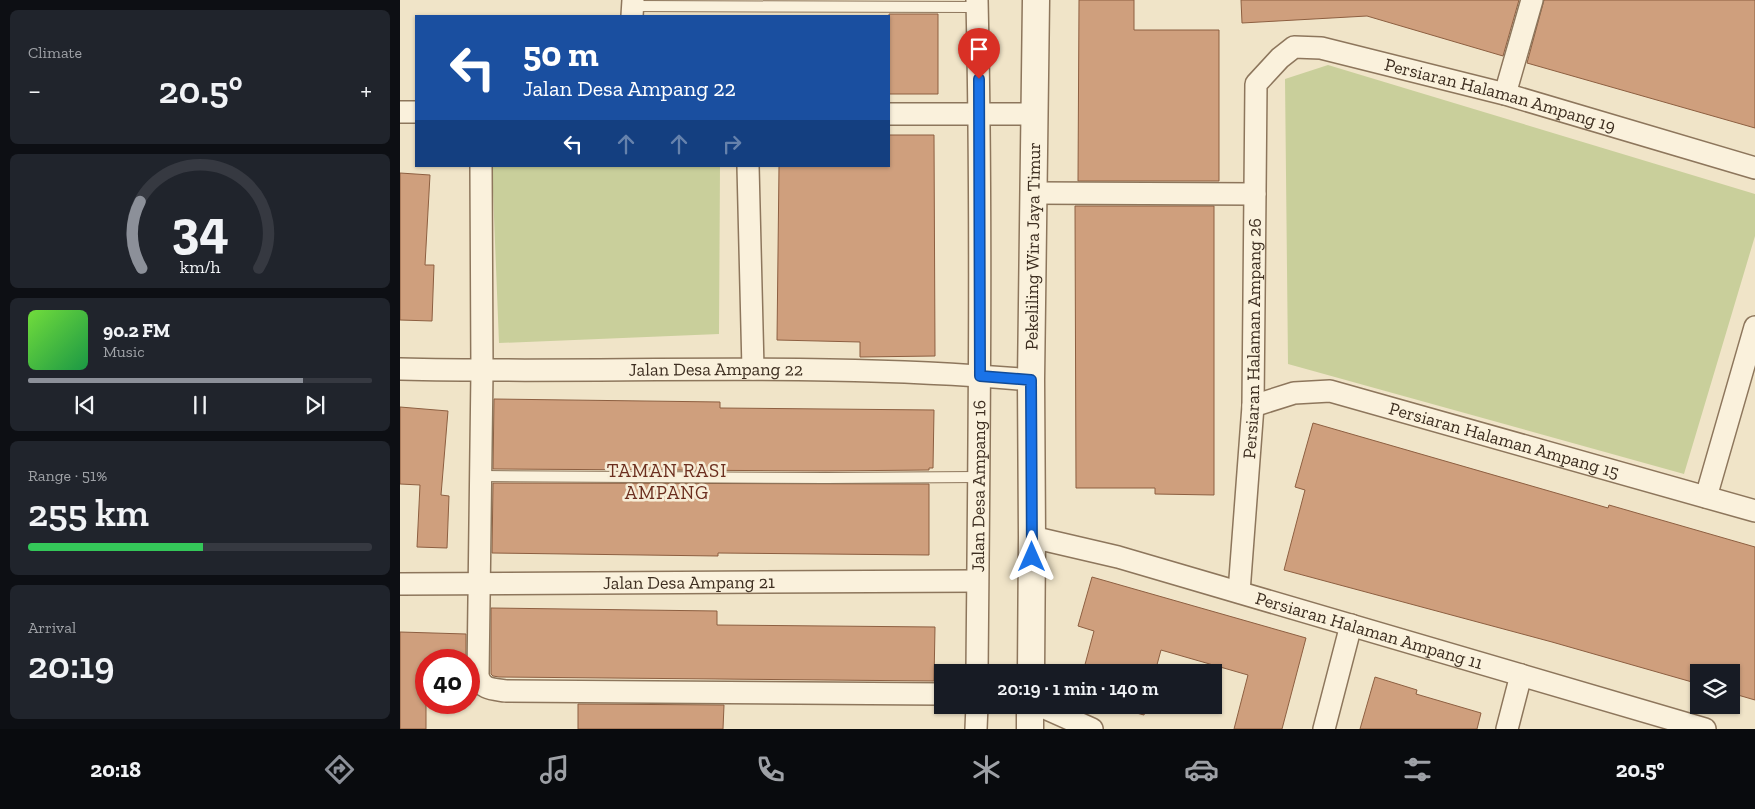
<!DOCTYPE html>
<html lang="en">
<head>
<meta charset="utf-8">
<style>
  body { margin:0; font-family:"Zilla Slab",serif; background:#20242c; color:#f1f3f6; height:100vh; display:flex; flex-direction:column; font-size:19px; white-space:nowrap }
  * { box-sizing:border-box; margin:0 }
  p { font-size:16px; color:#9ea1a6 }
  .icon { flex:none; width:28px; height:28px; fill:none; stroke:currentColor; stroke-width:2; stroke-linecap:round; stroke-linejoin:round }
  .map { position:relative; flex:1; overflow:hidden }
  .details { display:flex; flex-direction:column; gap:10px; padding:10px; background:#0d0f14; width:400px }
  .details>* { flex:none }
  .banner { position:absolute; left:15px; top:15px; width:475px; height:152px; border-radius:0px; box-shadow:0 1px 4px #0004; background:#1a4fa0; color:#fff; overflow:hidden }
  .fabs { position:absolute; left:1290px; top:664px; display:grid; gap:10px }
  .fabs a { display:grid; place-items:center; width:50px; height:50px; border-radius:0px; background:#171b24; box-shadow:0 1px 4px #0004; font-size:25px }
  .speed { position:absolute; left:15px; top:649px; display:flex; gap:10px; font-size:25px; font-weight:700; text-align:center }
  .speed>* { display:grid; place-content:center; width:65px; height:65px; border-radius:50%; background:#171b24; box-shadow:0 1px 4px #0004; line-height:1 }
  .speed .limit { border:8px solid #d22; background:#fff; color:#111 }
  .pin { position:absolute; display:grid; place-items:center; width:42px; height:42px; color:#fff; margin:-51px -21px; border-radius:50% 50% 50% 0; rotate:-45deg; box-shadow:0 0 5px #0007 }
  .pin .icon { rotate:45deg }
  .me { position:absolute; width:55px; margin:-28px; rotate:0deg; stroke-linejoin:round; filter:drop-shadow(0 0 4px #0008) }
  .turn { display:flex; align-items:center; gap:18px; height:105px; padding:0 25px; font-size:22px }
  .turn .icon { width:65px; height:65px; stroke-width:2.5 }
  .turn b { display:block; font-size:35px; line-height:42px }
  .lanes { display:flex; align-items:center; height:48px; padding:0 25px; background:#0003; justify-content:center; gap:25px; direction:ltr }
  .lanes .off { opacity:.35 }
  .big { font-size:38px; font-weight:600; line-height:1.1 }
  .details .widget { flex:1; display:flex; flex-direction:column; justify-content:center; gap:8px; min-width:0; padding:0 18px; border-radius:8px; background:#20242c }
  .details .dial { align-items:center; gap:0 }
  .dial svg { height:130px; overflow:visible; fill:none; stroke:#363941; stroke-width:7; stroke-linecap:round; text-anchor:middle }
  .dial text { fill:#f1f3f6; stroke:none }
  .song { display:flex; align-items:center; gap:15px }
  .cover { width:60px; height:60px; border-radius:8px; background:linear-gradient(135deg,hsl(100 70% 55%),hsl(140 70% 35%)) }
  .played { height:5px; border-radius:2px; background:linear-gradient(90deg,#8c9099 80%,#363941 80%) }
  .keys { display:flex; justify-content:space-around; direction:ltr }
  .heat { display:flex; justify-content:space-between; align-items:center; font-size:28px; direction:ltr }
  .charge { height:8px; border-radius:4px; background:linear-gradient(90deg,#34c759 51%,#363941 0) }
  .trip { position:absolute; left:534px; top:664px; width:288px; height:50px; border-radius:0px; background:#171b24; box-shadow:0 1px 4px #0004; font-weight:600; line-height:50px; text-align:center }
  .dock { display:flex; height:80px; justify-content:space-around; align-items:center; background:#090b0e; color:#9ea1a6 }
  .dock .icon { width:35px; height:35px }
  .dock .current { color:#8c9099 }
  .dock b { font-size:22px; color:#f1f3f6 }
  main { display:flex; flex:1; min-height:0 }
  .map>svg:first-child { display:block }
</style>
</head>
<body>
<main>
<section class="details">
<div class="widget"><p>Climate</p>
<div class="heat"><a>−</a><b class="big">20.5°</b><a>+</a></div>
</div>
<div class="widget dial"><svg viewBox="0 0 100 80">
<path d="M14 69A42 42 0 1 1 86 69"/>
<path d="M14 69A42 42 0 0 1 13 28" stroke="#8c9099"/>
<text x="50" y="56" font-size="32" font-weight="700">34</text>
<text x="50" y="72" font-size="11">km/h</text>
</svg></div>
<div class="widget">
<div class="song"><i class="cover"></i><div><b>90.2 FM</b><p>Music</p></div></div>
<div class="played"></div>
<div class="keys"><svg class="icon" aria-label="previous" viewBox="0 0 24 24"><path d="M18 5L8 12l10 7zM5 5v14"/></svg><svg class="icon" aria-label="pause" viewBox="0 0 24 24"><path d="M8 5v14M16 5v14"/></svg><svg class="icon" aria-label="next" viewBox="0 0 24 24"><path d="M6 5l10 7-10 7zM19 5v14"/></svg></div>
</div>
<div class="widget"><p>Range · 51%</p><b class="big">255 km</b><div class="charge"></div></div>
<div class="widget"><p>Arrival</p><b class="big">20:19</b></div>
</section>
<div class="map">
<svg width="1355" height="729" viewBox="0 0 1355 729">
  <rect width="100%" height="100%" fill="#f0e4c8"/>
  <path fill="#c9cf9b" d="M928 65 1355 194V236L1284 474 888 364 885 79Z
    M92 166H320L319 334 99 343Z"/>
  <path fill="#cf9f7d" stroke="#8d5f41" d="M679 0H734V30H819V181H678Z
    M841 0H1119L1103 56 967 16 842 23Z
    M1144 0H1355V128L1127 63Z
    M489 14H538V94H489Z
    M489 135H534L535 356 460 357V342L377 340 379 166H489Z
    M0 173 30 175 25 265H34L32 321 0 320Z
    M675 206H814V495L755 494V488H676Z
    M94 399 320 402V408L534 410 533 468H529V470L426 471 93 469Z
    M0 407 48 411 41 495 49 496 47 548 17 547 20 485 0 484Z
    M913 423 1208 508 1209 505 1355 547V700L1331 693V672H1299V684L1152 642 884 570 905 490 895 487Z
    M93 483 529 484V555L318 553V556L92 553Z
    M692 577 906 638 882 729H834L848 675 761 650 755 672H683L694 631 678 626Z
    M91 608 317 611V625L535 627 534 681 99 677 93 676 91 674Z
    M0 632 66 634V660H26V729H0Z
    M975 677 1017 690 1016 694 1081 713 1077 729H960Z
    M178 704 324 705 323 729H178Z
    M706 705H747L744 715Z"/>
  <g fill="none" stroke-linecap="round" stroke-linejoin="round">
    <g stroke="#8d765c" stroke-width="12">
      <path id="service" d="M233 6 577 7
        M81 476 426 478 579 477"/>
    </g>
    <g stroke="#8d765c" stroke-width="24">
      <g id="minor">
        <path d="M232 16 233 0"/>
        <path d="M1105 94 1132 0"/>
        <path d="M0 112H16"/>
        <path d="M489 114H635"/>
        <path d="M81 166 82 371 78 676C82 690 93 689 106 691L542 694"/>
        <path d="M348 166 353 369"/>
        <path d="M634 193 855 194"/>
        <path id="s1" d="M0 369C210 374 421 361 631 380"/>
        <path id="s2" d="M853 406 894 393 930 391 1355 511"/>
        <path d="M1306 497 1355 327"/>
        <path id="s3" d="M632 537 718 557 1305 729"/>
        <path id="s4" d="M0 584 577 581"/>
        <path id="s5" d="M839 592 853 406 856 84 880 58 894 47 921 48 1105 94 1355 168"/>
        <path id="s6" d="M577 672C579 448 582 224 577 0"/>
        <path d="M638 705 692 729"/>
        <path d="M576 729 577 705"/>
        <path d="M924 729 951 625"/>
        <path d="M1107 729 1121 675"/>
      </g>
    </g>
    <g stroke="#8d765c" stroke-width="29">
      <g id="tertiary">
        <path id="s7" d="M631 672 632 537 631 380 636 0"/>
        <path d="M630 729V705"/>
      </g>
    </g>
    <use href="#service" stroke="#faf1dc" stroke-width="10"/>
    <use href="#minor" stroke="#faf1dc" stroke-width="21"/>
    <use href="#tertiary" stroke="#faf1dc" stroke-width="26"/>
  </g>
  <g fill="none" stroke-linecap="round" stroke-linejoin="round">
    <g stroke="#114b97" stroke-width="12">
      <path id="route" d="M579 79 580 376 631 380 632 557"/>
    </g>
    <use href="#route" stroke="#1a73e8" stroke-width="9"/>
  </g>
  <g text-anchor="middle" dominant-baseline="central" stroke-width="5" stroke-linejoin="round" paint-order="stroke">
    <g font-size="18" fill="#3d2e20" stroke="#f7eed8">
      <text stroke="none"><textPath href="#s5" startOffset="774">Persiaran Halaman Ampang 19</textPath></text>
      <text stroke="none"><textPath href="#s7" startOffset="426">Pekeliling Wira Jaya Timur</textPath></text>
      <text stroke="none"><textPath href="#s5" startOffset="254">Persiaran Halaman Ampang 26</textPath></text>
      <text stroke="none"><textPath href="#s1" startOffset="316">Jalan Desa Ampang 22</textPath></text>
      <text stroke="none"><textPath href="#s2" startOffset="260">Persiaran Halaman Ampang 15</textPath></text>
      <text stroke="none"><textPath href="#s6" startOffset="186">Jalan Desa Ampang 16</textPath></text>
      <text stroke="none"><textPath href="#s4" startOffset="289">Jalan Desa Ampang 21</textPath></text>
      <text stroke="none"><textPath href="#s3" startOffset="350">Persiaran Halaman Ampang 11</textPath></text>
    </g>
    <g font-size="19" letter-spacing="1" fill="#6b2e1e" stroke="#f7eed8">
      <text x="267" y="470">TAMAN RASI<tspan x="267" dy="22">AMPANG</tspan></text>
    </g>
  </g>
</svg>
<div class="fabs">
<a><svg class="icon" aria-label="layers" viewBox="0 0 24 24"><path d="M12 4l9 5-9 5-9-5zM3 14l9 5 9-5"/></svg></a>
</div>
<div class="speed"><div class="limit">40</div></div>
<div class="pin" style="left:579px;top:79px;background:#d93025"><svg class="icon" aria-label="arrive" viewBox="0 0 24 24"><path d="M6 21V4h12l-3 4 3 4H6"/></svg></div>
<svg class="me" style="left:632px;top:557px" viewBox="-20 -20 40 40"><path d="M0-17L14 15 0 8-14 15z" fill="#1a73e8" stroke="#fff" stroke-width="4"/></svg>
<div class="trip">20:19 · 1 min · 140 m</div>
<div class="banner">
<div class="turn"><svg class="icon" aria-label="left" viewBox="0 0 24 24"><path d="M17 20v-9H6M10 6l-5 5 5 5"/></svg><div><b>50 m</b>Jalan Desa Ampang 22</div></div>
<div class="lanes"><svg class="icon" aria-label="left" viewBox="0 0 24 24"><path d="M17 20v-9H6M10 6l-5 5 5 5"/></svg><svg class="icon off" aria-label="ahead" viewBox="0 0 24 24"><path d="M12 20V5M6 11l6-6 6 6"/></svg><svg class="icon off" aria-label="ahead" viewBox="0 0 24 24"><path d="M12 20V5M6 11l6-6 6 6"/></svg><svg class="icon off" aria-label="right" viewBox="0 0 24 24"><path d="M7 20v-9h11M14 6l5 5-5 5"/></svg></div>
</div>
</div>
</main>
<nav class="dock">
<b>20:18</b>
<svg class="icon current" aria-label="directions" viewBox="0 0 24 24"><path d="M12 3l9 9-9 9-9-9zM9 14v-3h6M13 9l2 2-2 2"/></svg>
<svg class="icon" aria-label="music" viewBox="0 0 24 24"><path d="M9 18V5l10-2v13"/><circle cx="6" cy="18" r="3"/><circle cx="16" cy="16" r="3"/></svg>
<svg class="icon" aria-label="phone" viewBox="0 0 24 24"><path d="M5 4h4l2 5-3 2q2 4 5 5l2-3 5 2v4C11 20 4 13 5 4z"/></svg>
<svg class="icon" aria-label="climate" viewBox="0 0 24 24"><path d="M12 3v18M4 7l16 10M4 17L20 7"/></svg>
<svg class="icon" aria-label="car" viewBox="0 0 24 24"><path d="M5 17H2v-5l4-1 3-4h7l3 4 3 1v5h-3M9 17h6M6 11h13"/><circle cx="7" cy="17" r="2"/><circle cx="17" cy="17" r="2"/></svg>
<svg class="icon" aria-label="filters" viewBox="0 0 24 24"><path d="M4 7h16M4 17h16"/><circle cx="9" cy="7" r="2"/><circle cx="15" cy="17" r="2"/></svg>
<b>20.5°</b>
</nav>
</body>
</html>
